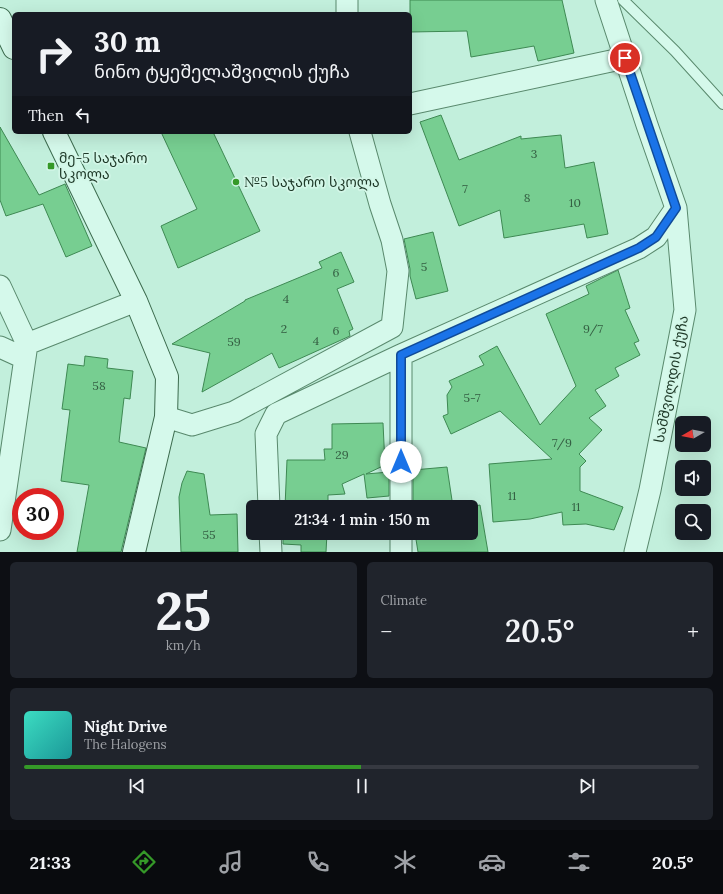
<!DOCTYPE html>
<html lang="en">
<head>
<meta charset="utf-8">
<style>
  body { margin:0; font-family:Lora,"Noto Sans Georgian",serif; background:#20242c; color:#f1f3f6; height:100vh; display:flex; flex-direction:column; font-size:15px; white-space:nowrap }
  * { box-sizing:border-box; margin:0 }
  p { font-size:13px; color:#9ea1a6 }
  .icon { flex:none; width:22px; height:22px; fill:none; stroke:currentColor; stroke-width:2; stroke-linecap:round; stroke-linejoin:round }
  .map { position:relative; height:552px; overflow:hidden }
  .side { display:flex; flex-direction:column; gap:10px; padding:10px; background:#0d0f14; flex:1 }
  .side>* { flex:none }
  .hud { position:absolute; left:12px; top:12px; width:400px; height:122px; border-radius:6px; box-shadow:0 4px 16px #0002; background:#171b24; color:#f1f3f6; overflow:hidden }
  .needle { width:26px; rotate:261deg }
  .fabs { position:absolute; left:675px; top:416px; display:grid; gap:8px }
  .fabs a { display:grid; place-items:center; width:36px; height:36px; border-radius:6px; background:#171b24; box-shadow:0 4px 16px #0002; font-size:20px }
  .speed { position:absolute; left:12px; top:488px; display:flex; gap:8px; font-size:20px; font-weight:700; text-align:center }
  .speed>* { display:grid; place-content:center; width:52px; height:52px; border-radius:50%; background:#171b24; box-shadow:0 4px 16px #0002; line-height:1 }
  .speed .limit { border:6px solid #d22; background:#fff; color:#111 }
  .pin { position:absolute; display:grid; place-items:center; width:34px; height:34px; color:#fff; margin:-17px; border:2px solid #fff; border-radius:50%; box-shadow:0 1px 4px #0007 }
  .me { position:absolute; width:44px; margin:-22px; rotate:0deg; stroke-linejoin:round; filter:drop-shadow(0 0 3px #0008) }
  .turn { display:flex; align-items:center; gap:14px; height:84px; padding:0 16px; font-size:18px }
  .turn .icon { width:52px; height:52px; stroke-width:2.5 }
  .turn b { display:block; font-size:28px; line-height:34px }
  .then { display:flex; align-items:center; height:38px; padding:0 16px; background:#0003; gap:8px; font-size:15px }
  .big { font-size:30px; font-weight:600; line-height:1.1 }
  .side .tile { flex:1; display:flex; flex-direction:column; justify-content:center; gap:6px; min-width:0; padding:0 14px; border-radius:6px; background:#20242c }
  .side .dial { align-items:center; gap:0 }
  .dial b { font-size:52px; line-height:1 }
  .song { display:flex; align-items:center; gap:12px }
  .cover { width:48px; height:48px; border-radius:6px; background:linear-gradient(135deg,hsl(170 70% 55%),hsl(180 70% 35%)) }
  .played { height:4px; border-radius:2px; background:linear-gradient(90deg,#359928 50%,#363941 50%) }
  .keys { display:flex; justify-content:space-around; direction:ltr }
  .heat { display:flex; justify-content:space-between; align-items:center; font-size:22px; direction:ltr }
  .side .tiles { flex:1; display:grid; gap:10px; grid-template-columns:1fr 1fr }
  .tile:last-child { grid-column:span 2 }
  .trip { position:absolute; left:246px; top:500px; width:232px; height:40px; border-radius:6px; background:#171b24; box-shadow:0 4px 16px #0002; font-weight:600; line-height:40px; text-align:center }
  .tabs { display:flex; height:64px; justify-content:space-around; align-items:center; background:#090b0e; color:#9ea1a6 }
  .tabs .icon { width:28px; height:28px }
  .tabs .on { color:#359928 }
  .tabs b { font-size:18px; color:#f1f3f6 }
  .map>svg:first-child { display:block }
</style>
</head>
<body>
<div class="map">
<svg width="723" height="552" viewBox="0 0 723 552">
  <rect width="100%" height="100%" fill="#c2efdc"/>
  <path fill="#77ce91" stroke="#3e8953" d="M410 0H562L574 53 538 61 534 46 471 57 467 31 410 32Z
    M441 115 459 160 521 136V139L561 135 565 168 594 162 608 234 587 238 584 224 504 238 500 210 459 226 420 122Z
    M0 127 39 195 65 184 92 246 66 257 43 204 6 216 0 200Z
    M161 132H213L260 231 178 268 161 226 197 209Z
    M433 232 448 291 416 299 410 276V269L404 239Z
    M341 252 354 282 337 289 353 329 349 331 350 336 279 368 272 353 202 392 210 353 172 344 245 301V300L322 268 319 262Z
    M618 270 630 308 625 310 639 341 634 343 640 355 615 368 619 376 595 390 606 406 589 418 602 430 579 454 586 461 580 467V491L623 507 614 530 586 524 563 525 562 512 530 519 493 522 489 464 552 459 500 411 451 434 443 416 448 414 447 395 452 387 449 381 484 365 479 356 497 346 540 425 576 386 546 314 589 294 586 286Z
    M85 356 108 359 107 368 133 371 130 399 124 398 119 442 146 448 121 552H77L89 485 61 481 70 410 62 409 68 364 84 366Z
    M383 423 385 465 366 474 389 472V496L367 498 364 474 342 484 345 494 328 495V507H285L287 460H325L324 449H332V424Z
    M447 467 453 507H413V470Z
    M187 471 204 474 210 515 237 514 238 552H181L179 497 182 483Z
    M480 505 488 552H418L415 533H471V507H470Z
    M283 533H327L326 552H301V545L283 544Z"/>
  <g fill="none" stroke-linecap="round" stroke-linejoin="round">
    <g stroke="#59896d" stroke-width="12">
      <path id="service" d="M623 0 675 51 723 104"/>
    </g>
    <g stroke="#59896d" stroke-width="23">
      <path id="minor" d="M606 0 647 125 676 208 685 310 650 490 635 552
        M347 14V0
        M410 104 625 58
        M0 286 27 344 0 530
        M27 344 136 301
        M0 347 24 358
        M401 355V507
        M166 417 192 425 234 412 392 327 398 271 392 240 380 204 360 132
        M269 507 266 434 276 414 401 355 639 248 656 237 676 208
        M270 533 271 552
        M401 533V552"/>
    </g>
    <g stroke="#3c6b4e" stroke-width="24">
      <path id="secondary" d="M0 19 14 48
        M54 132 136 301 167 377 166 417 134 552"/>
    </g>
    <use href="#service" stroke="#d5f9eb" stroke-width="10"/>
    <use href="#minor" stroke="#d5f9eb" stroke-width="21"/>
    <use href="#secondary" stroke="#d5f9eb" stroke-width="22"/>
  </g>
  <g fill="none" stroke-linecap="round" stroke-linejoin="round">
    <g stroke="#114b97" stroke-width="10">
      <path id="route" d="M401 462V355L639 248 656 237 676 208 625 58"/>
    </g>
    <use href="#route" stroke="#1a73e8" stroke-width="7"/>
  </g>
  <g fill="#359928" stroke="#d2f6e7" stroke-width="1.5">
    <rect x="47" y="162" width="8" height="8" rx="2"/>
    <circle cx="236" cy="182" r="4"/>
  </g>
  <g text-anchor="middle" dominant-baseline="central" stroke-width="3.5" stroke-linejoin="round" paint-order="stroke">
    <g font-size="12" fill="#345e42">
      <text x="534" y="153">3</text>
      <text x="465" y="188">7</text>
      <text x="527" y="197">8</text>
      <text x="575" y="202">10</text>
      <text x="424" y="266">5</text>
      <text x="336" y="272">6</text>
      <text x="286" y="298">4</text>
      <text x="284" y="328">2</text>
      <text x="593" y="328">9/7</text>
      <text x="336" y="330">6</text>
      <text x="316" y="340">4</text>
      <text x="234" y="341">59</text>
      <text x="99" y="385">58</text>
      <text x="472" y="397">5-7</text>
      <text x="562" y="442">7/9</text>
      <text x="342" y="454">29</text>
      <text x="512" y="495">11</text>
      <text x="576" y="506">11</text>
      <text x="209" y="534">55</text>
    </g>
    <g font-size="14" fill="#1d3827" stroke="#d2f6e7" text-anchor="start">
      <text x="59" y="158">მე-5 საჯარო<tspan x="59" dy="16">სკოლა</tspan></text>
      <text x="244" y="182">№5 საჯარო სკოლა</text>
    </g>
    <g font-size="14" fill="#1d3827" stroke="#d2f6e7">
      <text transform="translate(671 379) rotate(-79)">სამშვილდის ქუჩა</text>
    </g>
  </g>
</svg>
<div class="fabs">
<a><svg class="needle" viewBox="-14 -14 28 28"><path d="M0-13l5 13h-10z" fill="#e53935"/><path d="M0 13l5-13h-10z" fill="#9ea1a6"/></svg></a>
<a><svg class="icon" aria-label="sound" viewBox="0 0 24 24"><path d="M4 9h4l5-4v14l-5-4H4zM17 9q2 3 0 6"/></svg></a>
<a><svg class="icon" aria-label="search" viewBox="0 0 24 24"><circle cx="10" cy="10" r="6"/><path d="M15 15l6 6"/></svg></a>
</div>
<div class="speed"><div class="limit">30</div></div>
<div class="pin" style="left:625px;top:58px;background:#d93025"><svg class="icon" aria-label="arrive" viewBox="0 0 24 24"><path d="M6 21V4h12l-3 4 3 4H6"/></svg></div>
<svg class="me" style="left:401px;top:462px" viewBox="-20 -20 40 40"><circle r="19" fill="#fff"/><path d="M0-13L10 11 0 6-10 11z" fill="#1a73e8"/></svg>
<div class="trip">21:34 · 1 min · 150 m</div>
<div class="hud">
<div class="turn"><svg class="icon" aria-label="right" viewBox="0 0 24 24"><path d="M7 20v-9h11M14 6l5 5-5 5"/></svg><div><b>30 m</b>ნინო ტყეშელაშვილის ქუჩა</div></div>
<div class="then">Then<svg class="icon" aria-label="left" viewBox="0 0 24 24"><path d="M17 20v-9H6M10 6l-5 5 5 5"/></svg></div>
</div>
</div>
<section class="side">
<div class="tiles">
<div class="tile dial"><b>25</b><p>km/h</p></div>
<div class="tile"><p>Climate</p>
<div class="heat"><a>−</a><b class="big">20.5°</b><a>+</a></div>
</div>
<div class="tile">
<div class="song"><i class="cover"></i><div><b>Night Drive</b><p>The Halogens</p></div></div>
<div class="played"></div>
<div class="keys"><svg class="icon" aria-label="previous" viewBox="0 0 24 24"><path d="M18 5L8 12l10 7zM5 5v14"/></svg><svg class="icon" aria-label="pause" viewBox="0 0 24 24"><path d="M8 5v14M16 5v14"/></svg><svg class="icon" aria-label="next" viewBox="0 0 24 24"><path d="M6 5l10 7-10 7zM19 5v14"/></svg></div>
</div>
</div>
</section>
<nav class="tabs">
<b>21:33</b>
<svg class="icon on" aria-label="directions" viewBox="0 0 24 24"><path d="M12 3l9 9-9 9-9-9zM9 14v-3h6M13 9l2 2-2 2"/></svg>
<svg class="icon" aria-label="music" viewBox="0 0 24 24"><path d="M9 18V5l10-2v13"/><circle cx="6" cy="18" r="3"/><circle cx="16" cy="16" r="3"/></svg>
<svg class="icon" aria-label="phone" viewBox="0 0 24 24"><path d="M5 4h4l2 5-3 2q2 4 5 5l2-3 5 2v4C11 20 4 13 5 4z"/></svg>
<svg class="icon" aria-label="climate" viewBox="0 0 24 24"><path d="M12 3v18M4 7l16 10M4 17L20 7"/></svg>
<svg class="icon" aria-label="car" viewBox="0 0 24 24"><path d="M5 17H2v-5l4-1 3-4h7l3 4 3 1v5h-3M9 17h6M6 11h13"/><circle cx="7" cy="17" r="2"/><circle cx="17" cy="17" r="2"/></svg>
<svg class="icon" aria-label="filters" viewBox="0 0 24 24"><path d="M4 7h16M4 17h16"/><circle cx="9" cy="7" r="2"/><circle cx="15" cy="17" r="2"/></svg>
<b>20.5°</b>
</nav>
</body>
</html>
